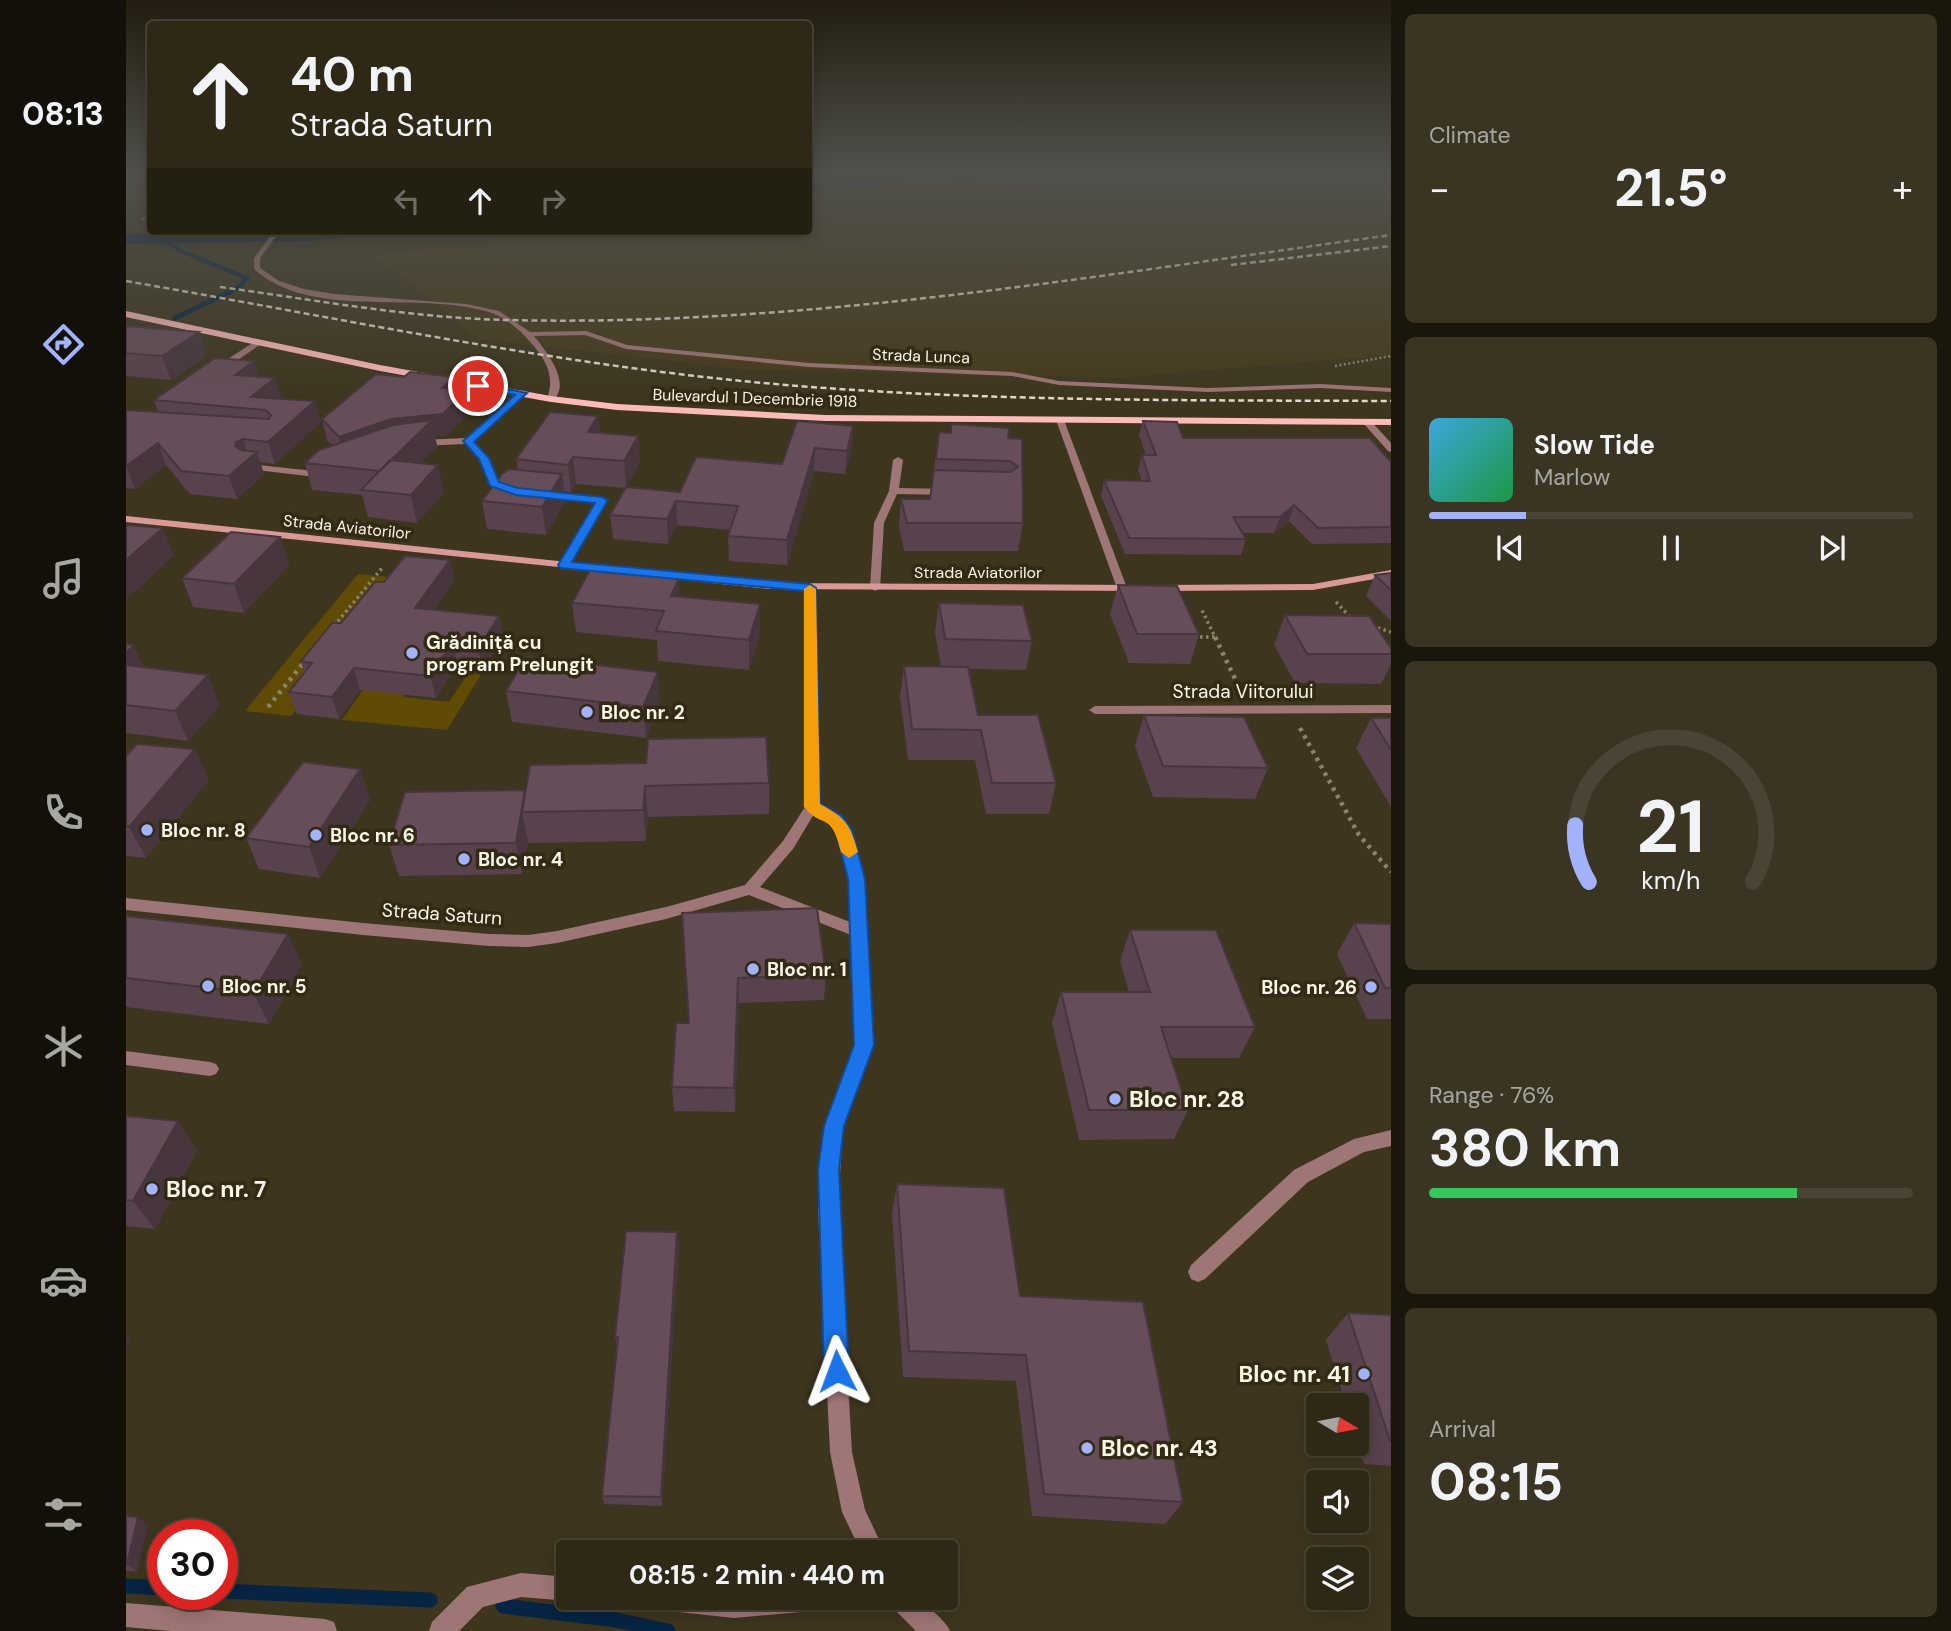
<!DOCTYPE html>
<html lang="en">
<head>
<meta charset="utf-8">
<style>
  body { margin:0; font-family:"DM Sans",sans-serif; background:#3a3423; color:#f1f3f6; height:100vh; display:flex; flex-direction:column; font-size:26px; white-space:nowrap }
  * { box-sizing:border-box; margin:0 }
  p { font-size:23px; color:#a7a6a1 }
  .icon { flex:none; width:38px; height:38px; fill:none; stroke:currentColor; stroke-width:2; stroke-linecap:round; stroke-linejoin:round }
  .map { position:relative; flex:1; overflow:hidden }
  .details { display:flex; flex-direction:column; gap:14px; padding:14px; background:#19160c; width:560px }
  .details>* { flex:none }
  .banner { position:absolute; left:21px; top:21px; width:665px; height:214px; border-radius:7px; box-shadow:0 4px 18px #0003,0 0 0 2px #494435; background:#2e2816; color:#f1f3f6; overflow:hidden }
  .needle { width:46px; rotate:100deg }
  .tools { position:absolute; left:1180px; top:1393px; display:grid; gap:14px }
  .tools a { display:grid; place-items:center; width:63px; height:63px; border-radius:7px; background:#2e2816; box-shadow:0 4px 18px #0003,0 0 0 2px #494435; font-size:35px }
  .speed { position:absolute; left:21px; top:1519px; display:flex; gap:14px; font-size:35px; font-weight:700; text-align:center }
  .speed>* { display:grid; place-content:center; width:91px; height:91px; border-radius:50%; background:#2e2816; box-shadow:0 4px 18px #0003,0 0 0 2px #494435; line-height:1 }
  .speed .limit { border:10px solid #d22; background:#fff; color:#111 }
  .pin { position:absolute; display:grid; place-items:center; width:60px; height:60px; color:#fff; margin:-30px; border:4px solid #fff; border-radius:50%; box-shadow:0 2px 7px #0007 }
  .me { position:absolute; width:77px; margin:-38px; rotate:357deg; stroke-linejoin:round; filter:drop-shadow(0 0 5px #0008) }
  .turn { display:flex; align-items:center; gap:24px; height:147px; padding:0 28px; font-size:32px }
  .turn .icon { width:91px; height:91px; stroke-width:2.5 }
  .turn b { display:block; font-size:49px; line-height:60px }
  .lanes { display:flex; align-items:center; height:66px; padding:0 28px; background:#0003; justify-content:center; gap:35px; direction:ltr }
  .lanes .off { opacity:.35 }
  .big { font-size:52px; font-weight:700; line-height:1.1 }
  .details .card { flex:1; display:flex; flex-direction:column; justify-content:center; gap:10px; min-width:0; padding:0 24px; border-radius:10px; background:#3a3423 }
  .details .dial { align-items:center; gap:0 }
  .dial svg { height:182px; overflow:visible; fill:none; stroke:#494435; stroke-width:7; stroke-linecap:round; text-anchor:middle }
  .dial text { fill:#f1f3f6; stroke:none }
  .song { display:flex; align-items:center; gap:21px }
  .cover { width:84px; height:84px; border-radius:10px; background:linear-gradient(135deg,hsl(200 70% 55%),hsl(140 70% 35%)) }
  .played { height:7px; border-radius:4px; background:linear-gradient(90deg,#a3b2fd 20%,#494435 20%) }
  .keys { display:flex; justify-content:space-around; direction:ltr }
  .heat { display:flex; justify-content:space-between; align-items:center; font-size:38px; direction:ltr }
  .charge { height:10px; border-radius:5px; background:linear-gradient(90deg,#34c759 76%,#494435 0) }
  .trip { position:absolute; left:430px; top:1540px; width:402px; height:70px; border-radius:7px; background:#2e2816; box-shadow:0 4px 18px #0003,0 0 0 2px #494435; font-weight:700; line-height:70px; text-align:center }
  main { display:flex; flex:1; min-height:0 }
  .dock { display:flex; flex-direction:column; width:126px; justify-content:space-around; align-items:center; background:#121009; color:#a7a6a1 }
  .dock .icon { width:49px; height:49px }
  .dock .selected { color:#a3b2fd }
  .dock b { font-size:32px; color:#f1f3f6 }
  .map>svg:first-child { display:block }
</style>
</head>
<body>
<main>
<nav class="dock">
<b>08:13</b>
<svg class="icon selected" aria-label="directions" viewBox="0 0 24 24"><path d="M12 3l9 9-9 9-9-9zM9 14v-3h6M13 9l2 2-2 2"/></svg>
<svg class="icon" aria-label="music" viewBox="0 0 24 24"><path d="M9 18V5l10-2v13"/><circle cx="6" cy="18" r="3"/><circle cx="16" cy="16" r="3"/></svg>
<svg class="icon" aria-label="phone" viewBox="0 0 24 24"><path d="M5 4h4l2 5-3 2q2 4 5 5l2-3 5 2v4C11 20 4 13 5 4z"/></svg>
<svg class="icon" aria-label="climate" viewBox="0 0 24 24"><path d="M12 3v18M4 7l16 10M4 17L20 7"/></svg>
<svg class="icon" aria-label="car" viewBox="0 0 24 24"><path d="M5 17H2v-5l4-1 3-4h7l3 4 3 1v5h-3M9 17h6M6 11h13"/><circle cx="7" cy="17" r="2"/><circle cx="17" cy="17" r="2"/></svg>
<svg class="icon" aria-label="filters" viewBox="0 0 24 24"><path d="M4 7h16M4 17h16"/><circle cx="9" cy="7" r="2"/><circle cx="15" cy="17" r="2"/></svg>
</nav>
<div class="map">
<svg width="1265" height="1631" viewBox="0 0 1265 1631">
  <rect width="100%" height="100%" fill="#3d351e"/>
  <path fill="#453a1c" d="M747 175H1265V355L994 378 622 370 353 339 250 256 415 231H682L683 186Z"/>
  <path fill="#604b04" d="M232 574 283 579 165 716 119 711Z
    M295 669 277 697 323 702 343 672 356 673 321 730 216 720 248 674Z"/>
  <path fill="#062443" d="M683 175H919L683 190Z
    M135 231H285L183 241 0 244V234Z"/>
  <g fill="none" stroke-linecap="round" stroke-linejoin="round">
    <path stroke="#062443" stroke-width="4.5" d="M37 239 55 251 121 278 113 287 101 293"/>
    <path stroke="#062443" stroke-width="5" d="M49 318 105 291"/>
    <path stroke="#062443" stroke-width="15" d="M0 1586 37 1588
      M96 1591 304 1600
      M377 1606 490 1620 542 1631"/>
    <path stroke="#89836f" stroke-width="2.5" stroke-dasharray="2 2.5" stroke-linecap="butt" d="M1209 366 1265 356"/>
    <path stroke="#89836f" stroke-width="3.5" stroke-dasharray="2.5 3.5" stroke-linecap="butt" d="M1210 602 1225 618
      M208 626 257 567
      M1246 626 1265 632
      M1068 637H1089L1075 608"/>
    <path stroke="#89836f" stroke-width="4.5" stroke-dasharray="3.5 5" stroke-linecap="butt" d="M1089 637 1113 687
      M142 707 179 661
      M1174 728 1233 835 1265 872"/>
    <path fill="#9e7675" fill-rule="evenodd" d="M131 340 138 342 94 372H88V368Z
      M396 390 400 393 399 395 347 441 362 458 372 482 388 488V492L365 486 353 459 340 444 293 446 288 443 293 440 340 438Z
      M772 457 777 460 773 488 823 489 828 492 823 495 771 494 758 523 754 588 749 591 744 588 748 523 763 491 767 460Z
      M124 464 188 471 197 467 202 470 190 477 121 469 119 467Z
      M422 492 476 497 481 500 443 566 438 569 433 566 470 502 419 497V493Z"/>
    <path fill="#9e7675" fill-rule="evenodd" d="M24 214V218L17 221 14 219Z
      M148 231H154L134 258V268L153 281 178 289 208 294 340 304 373 311 404 332 460 331 501 345 683 363 886 372 933 381 1082 388 1194 384 1265 388V392L1194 388 1082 392 933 385 886 376 683 367 500 349 459 335 408 336C420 351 448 385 425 402L421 399C427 382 424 369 414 354 402 338 385 320 366 313 295 289 187 322 128 269V258Z
      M931 418 938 420 1001 588 1000 590 996 591 991 588 930 420Z
      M1238 420H1244L1265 443V452L1262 451 1238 424Z
      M684 585 689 588 693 805 714 816 723 827 737 879 747 1045 717 1126 712 1209 726 1452 739 1510 759 1552H735L716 1512 704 1452 692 1209 699 1126 729 1045 725 935 623 895 540 919 431 943 402 947 363 946 237 935 0 910V898L237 923 363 934 402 935 431 931 540 907 619 885 657 841 679 807V588ZM688 814C697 818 706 822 710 830 722 851 723 898 724 922L634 887 667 849Z
      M1265 705V713L969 714 963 710 969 706Z
      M0 1051 84 1062 90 1064 93 1069 90 1074 84 1076 0 1065Z
      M1265 1130V1146L1238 1152 1182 1182 1079 1279 1072 1282 1065 1279 1062 1272 1065 1265 1168 1170 1228 1139Z
      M395 1573 443 1577V1598H451L443 1601 395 1597 357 1607 333 1631H303L306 1622 341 1587Z
      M522 1598H710L707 1607 698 1610 608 1618 534 1610 525 1607Z
      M763 1598H792C802 1608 819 1619 824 1631H790L766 1607Z
      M0 1603 199 1619 208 1622 211 1631H45L0 1627Z"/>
    <path fill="#d99999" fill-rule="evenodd" d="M0 516 642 583 1009 585 1014 588 1009 591 642 589 0 522Z
      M1265 570V576L1187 590 1033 591 1028 588 1033 585 1187 584Z"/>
    <path fill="#fdbaba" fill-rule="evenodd" d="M0 311 254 365 425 396 491 404 699 415 1265 419V425L699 421 491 410 425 402 254 371 0 317Z"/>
    <path stroke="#e1dbcc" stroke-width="2.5" stroke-dasharray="6 3.5" stroke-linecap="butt" d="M1105 265 1265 246
      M0 281C202 316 402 359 606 380 825 402 1045 400 1265 401
      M94 287C190 300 285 318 382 320 678 327 973 275 1265 235"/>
  </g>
  <path fill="#57424d" d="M0 326 80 356 45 380 0 376Z
    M133 377 149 378 155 399 189 401 195 422 149 464 134 462 138 474 111 499 64 494 40 465 9 489 0 488V410L32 412 28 400Z
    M278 377H328L330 389 337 390 341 410 339 412 340 416 321 435 309 436 311 446 294 463 318 492 291 523 242 517 236 495 186 490 179 463 206 445 201 440 196 419Z
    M472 416 474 433 512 436 514 462 500 487 554 492 656 464 727 426 726 448 719 474 688 471 661 565 603 561 602 536 604 530 551 525 542 544 487 539 484 515 499 488 450 484 445 492 438 491 439 502 420 535 361 529 356 501 392 470 390 459Z
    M1017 421 1057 438 1265 462V543L1186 544 1163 521 1148 533H1117L1120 539 1115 555 999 554 975 496 978 480 1016 481 1012 470 1016 455H1020L1013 435Z
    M813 432 896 439 897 523 892 551H778L773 527 775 499H804Z
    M154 537 163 565 118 613 67 607 56 578Z
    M324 560 328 581 308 610 373 616 377 637 357 671 332 668 331 664 310 698 234 690 213 719 171 714 163 692 178 673 175 661 258 582Z
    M1265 573V621L1240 596 1249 575Z
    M992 585 1073 634 1064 664 1003 663 984 614Z
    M446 603 634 604V634L623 670 532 661 531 640 450 632Z
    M813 603 906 641 900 670 842 669 852 715 930 783 923 814H860L849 760H782L774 696 778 666 815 667 809 632Z
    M1159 615 1265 648V664L1255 684 1169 683 1148 645Z
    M0 644 18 667 94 705 62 741 0 733Z
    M380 691 534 703 520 738 386 722Z
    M1018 715 1142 768 1129 799 1027 797 1009 746Z
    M1245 718H1265V807L1230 748Z
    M0 756 83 780 20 858 0 856Z
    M404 765 643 783V814L522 817 520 841 402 843V841L396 874 273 876 263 845 399 792Z
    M234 769 244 800 194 878 133 869 120 838Z
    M556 913 700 975 698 1000 613 1003 609 1112 548 1111 546 1087 563 1023Z
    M0 916 162 934 176 965 143 1024 0 1007Z
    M1228 923 1265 924V1019H1241L1211 954Z
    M1004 930 1129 1027 1113 1058H1045L1062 1110 1048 1139 953 1140 926 1023 935 992H1003L994 961Z
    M0 1116 71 1151 29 1229 0 1226Z
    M771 1184 894 1296 1057 1502 1039 1524 906 1516 890 1381 777 1377 766 1213Z
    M551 1232 553 1242 536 1506 478 1504 476 1496 491 1346 489 1337Z
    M1222 1313 1265 1315V1466L1238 1464 1230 1438V1405H1220L1200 1340Z
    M0 1516 22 1525 11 1571H0Z"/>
  <path fill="#47363e" d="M73 332 80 356 45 380 36 356Z
    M128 361 135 382 109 375Z
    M328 377 331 397 316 388Z
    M149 378 156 399 125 397Z
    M337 390 341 410 339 412 340 416 321 435 309 436 311 446 265 493 254 471 218 458 213 437 265 419 331 395Z
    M189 401 195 422 149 464 142 442Z
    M472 416 475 442 462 432Z
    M727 426 726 448 719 474 721 451Z
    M512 436 514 462 500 488 498 461Z
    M117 439 123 458 131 452 138 474 111 499 103 476 109 446 110 442Z
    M32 443 40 465 9 489 0 466Z
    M689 448 688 471 661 565V540Z
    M447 457 450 484 445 492 442 465Z
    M312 465 318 492 291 523 285 495Z
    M436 474 439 502 420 535 416 507Z
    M550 501 551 525 542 544 541 519Z
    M1168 505 1163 521 1148 533 1154 517Z
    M37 528 48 556 0 600V560Z
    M154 537 163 565 118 613 108 584Z
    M324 560 328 581 294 629 289 608Z
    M553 578 554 607 545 596Z
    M634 604V634L623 670V640Z
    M373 616 377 637 357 671 352 649Z
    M331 636 328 647 331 664 310 698 304 676Z
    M8 645 21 675 0 688V653Z
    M228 668 234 690 213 719 206 697Z
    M532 672 534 703 520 738 517 707Z
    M82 675 94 705 62 741 49 711Z
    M69 749 83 780 20 858 3 827Z
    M234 769 244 800 194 878 183 847Z
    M519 786 522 817 520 841 517 810Z
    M399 790 396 812 402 841 396 874 390 843Z
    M162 934 176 965 143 1024 127 993Z
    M612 978 613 1003 609 1112 608 1088Z
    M52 1121 71 1151 29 1229 7 1201Z
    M551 1232 553 1242 536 1506 535 1497Z
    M0 1336 4 1340 0 1349Z
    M12 1517 22 1525 11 1571 1 1564Z"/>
  <path fill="#654d59" stroke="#47363e" stroke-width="2" d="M0 326 73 332 36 356 0 353Z
    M89 358 128 361 109 375 149 378 125 397 189 401 142 442 117 439 110 442 109 446 115 450 131 452 103 476 55 471 32 443 0 466V410L143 419 145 415 139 410 28 400Z
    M284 372 328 377 316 388 337 390 331 395H336L317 414 265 419 213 437 196 419 250 374 278 377Z
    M424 412 472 416 462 432 512 436 498 461 447 457 442 465 390 459Z
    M306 420 254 471 179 463 193 450 267 425Z
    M671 421 727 426 721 451 689 448 661 540 602 536 612 506 550 501 541 519 484 515 500 487 554 492 570 457 656 464Z
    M1017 421 1051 422 1057 438H1244L1265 462V527L1192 528 1168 505 1154 517H1107L1120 539 1003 538 978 480 1024 481 1016 455H1030Z
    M825 424 883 428 882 438 896 439 897 523H781L775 499H804L808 470 884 472 892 467 884 461 810 459 813 432 825 433Z
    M264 460 312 465 285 495 235 490Z
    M383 469 436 474 416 507 356 501 376 474Z
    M0 525 37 528 0 560Z
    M105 532 154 537 108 584 56 578Z
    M279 556 324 560 289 608 373 616 352 649 328 647 331 636 304 676 228 668 206 697 163 692 186 663 175 661 206 623H215L249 582H258Z
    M464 570 553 578 545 596 634 604 623 640 530 631 538 611 446 603Z
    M1265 573V590L1249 575Z
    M992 585 1051 586 1073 634H1011Z
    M813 603 897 605 906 641 819 639Z
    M1159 615 1243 616 1265 648V654H1181Z
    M0 644 8 645 0 653Z
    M400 657 532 672 517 707 380 691Z
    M0 665 82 675 49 711 0 705Z
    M778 666 842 667 852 715H912L930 783H866L855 730 786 729Z
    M1018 715 1118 717 1142 768 1037 766Z
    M1245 718H1265V750Z
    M640 737 643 783 519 786 517 810 396 812 404 765 520 763 522 739Z
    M11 744 69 749 3 827 0 826V756Z
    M177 762 234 769 183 847 120 838Z
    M399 790 390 843 263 845 279 792Z
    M691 908 700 975 612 978 608 1088 546 1087 550 1023H563L556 913Z
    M0 916 162 934 127 993 0 978Z
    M1228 923 1265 924V988H1259Z
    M1004 930H1090L1129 1027H1035L1062 1110H963L935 992H1024Z
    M0 1116 52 1121 7 1201 0 1200Z
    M771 1184 878 1188 894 1296 1017 1302 1057 1502 918 1494 900 1355 783 1351Z
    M500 1231 551 1232 535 1497 476 1496 492 1337H489Z
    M1222 1313 1265 1315V1441H1264Z
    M0 1516 12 1517 1 1564H0Z"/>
  <linearGradient id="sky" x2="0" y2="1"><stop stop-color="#221d10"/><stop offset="0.43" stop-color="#51514c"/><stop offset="1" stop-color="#51514c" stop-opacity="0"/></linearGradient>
  <rect width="1265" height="403" fill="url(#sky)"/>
  <path fill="#1a73e8" stroke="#114b97" stroke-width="2" d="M352 383 401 393 348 442 363 458 373 482 392 488 476 497 482 500 446 562 684 584 690 588 694 804 715 815 726 830 739 879 748 1045 718 1126 713 1169 723 1371 719 1380 711 1383 702 1380 698 1371 692 1169 698 1126 728 1045 722 879 710 831 704 823 678 807V591L434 568 432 565 469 503 390 495 364 486 353 459 337 441 389 395 349 388Z"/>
  <path fill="#f59e0b" d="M684 585 690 589 694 804C720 818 724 824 732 852L723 858 715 852C705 810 697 830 678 807V589Z"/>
  <g fill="#a3b2fd" stroke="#322a14" stroke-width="2.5">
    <circle cx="286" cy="653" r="7"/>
    <circle cx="461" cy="712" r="7"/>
    <circle cx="21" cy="830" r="7"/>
    <circle cx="190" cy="835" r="7"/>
    <circle cx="338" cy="859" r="7"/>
    <circle cx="627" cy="969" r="7"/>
    <circle cx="82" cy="986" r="7"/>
    <circle cx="1245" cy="987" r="7"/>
    <circle cx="989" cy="1099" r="7"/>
    <circle cx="26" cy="1189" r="7"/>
    <circle cx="1238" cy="1374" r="7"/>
    <circle cx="961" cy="1448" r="7"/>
  </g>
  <g text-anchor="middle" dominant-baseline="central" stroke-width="7" stroke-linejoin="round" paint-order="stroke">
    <g font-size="16" fill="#faf5e7" stroke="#322a14">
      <text transform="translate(795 356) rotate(2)">Strada Lunca</text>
      <text transform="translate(629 398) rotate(2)">Bulevardul 1 Decembrie 1918</text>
      <text transform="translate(221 527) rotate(6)">Strada Aviatorilor</text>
      <text x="852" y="572">Strada Aviatorilor</text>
    </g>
    <g font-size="19" font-weight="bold" fill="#faf5e7" stroke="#322a14" text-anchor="start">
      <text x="300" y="642">Grădiniță cu<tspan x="300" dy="22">program Prelungit</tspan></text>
      <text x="475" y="712">Bloc nr. 2</text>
      <text x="35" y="830">Bloc nr. 8</text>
      <text x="204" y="835">Bloc nr. 6</text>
      <text x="352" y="859">Bloc nr. 4</text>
      <text x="641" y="969">Bloc nr. 1</text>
      <text x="96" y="986">Bloc nr. 5</text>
      <text x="1231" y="987" text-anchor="end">Bloc nr. 26</text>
    </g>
    <g font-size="19" fill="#faf5e7" stroke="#322a14">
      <text x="1117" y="691">Strada Viitorului</text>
      <text transform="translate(316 914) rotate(4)">Strada Saturn</text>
    </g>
    <g font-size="23" font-weight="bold" fill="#faf5e7" stroke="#322a14" text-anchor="start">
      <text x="1003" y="1099">Bloc nr. 28</text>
      <text x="40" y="1189">Bloc nr. 7</text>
      <text x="1224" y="1374" text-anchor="end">Bloc nr. 41</text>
      <text x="975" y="1448">Bloc nr. 43</text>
    </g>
  </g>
</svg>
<div class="tools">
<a><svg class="needle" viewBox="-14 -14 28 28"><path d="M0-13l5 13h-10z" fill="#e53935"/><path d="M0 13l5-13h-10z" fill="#a7a6a1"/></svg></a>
<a><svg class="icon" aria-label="sound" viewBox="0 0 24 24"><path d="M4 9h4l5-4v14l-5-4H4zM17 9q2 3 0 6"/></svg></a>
<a><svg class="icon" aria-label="layers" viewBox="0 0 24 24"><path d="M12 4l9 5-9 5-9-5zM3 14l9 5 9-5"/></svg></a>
</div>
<div class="speed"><div class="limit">30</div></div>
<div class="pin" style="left:352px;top:386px;background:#d93025"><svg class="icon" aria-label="arrive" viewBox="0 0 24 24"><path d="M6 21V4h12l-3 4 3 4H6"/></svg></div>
<svg class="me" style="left:711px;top:1371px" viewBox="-20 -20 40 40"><path d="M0-17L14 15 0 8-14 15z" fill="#1a73e8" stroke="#fff" stroke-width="4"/></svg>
<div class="trip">08:15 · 2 min · 440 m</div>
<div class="banner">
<div class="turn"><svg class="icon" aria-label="ahead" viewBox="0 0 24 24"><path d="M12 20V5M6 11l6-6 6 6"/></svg><div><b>40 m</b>Strada Saturn</div></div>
<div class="lanes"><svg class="icon off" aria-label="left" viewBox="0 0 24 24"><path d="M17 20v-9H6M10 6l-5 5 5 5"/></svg><svg class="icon" aria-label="ahead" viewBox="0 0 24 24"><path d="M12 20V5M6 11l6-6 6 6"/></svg><svg class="icon off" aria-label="right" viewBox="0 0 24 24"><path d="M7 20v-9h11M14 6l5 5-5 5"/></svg></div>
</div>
</div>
<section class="details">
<div class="card"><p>Climate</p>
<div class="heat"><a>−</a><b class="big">21.5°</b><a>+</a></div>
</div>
<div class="card">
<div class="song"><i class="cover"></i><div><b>Slow Tide</b><p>Marlow</p></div></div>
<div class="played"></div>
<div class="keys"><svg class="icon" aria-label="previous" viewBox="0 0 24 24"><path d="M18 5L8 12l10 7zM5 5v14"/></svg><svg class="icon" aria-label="pause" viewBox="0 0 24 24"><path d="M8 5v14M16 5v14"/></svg><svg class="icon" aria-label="next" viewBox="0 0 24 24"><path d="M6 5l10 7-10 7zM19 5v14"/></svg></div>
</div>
<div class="card dial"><svg viewBox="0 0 100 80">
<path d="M14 69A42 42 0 1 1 86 69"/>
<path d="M14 69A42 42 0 0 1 8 44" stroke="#a3b2fd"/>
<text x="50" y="56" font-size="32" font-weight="700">21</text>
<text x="50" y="72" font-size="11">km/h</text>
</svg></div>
<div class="card"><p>Range · 76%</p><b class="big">380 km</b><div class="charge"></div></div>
<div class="card"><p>Arrival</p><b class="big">08:15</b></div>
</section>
</main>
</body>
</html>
